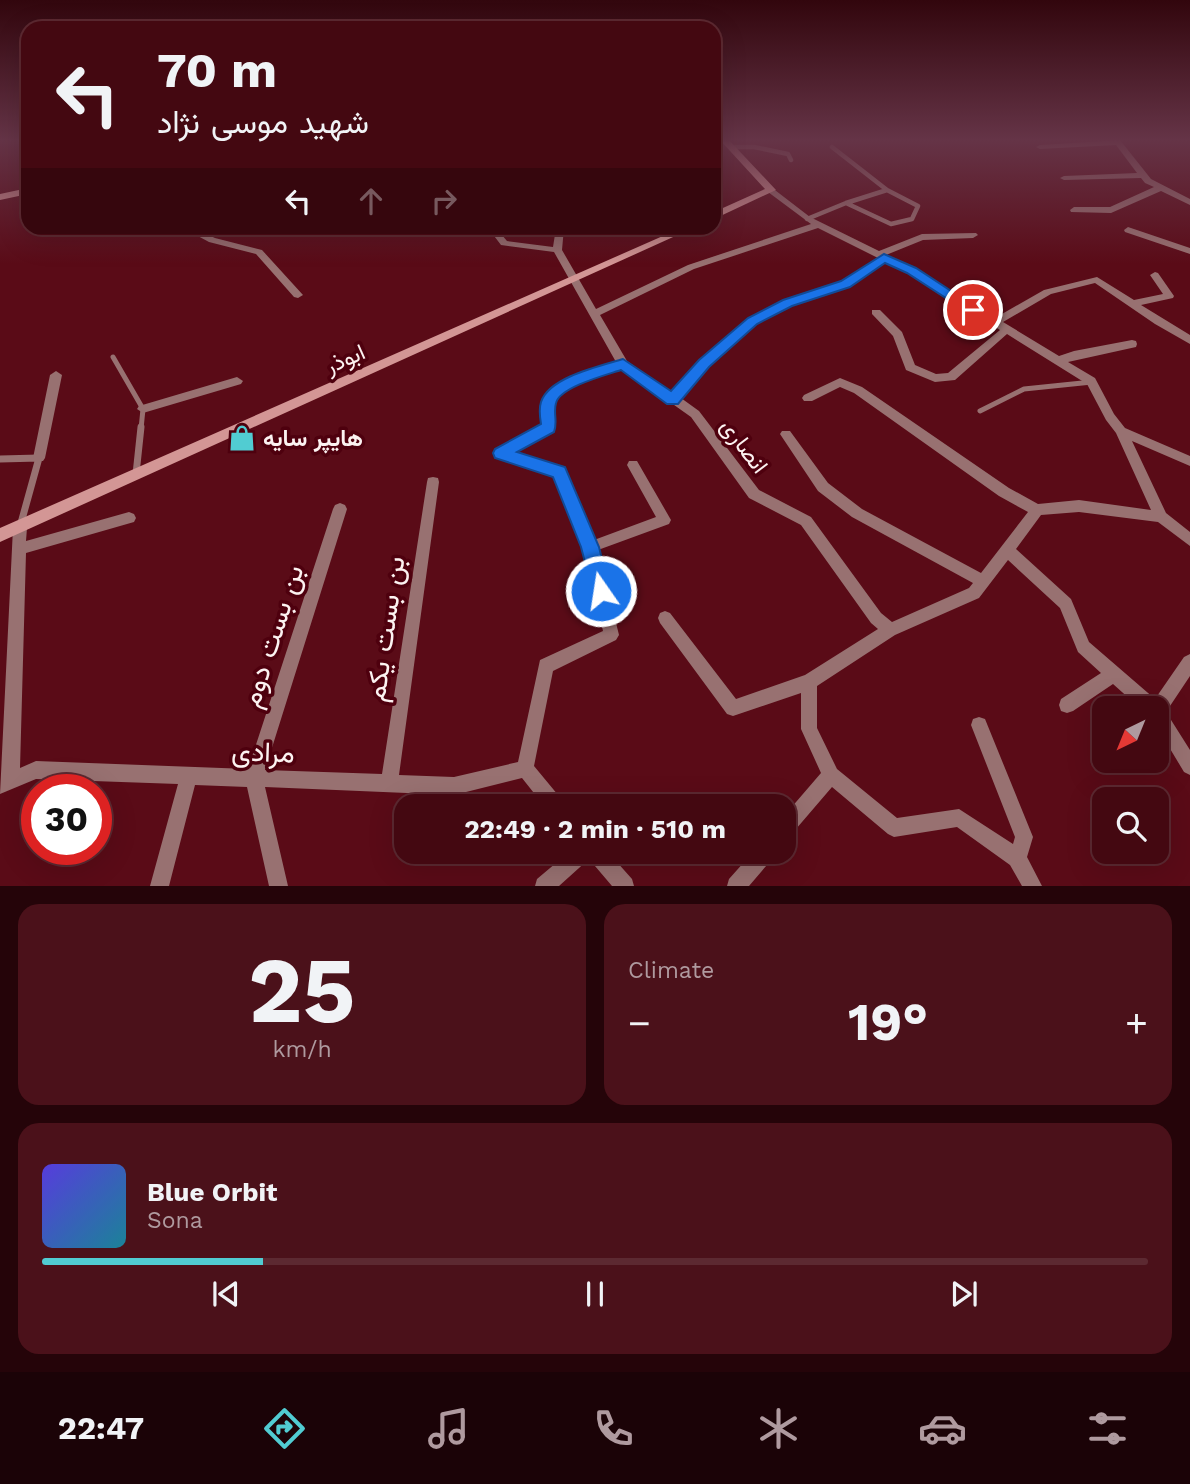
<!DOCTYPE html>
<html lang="en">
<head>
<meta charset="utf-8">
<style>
  body { margin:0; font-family:"Work Sans",Vazirmatn,sans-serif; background:#4b111a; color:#f1f3f6; height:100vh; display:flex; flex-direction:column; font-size:26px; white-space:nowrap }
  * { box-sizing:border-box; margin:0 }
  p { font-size:23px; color:#af9a9f }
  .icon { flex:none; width:38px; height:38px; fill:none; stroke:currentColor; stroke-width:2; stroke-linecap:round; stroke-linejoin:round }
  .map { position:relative; height:886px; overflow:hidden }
  .sheet { display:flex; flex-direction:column; gap:18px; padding:18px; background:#250409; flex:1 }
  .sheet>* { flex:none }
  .hud { position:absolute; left:21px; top:21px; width:700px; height:214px; border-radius:21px; box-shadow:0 7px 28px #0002,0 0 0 2px #5c2931; background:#440811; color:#f1f3f6; overflow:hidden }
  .needle { width:46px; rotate:223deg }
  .fabs { position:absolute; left:1092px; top:696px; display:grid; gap:14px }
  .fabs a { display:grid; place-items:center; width:77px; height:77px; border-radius:14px; background:#440811; box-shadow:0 7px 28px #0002,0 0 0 2px #5c2931; font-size:35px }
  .speed { position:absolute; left:21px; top:774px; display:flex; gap:14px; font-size:35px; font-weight:700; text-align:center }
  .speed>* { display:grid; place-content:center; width:91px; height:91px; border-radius:50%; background:#440811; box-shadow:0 7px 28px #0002,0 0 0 2px #5c2931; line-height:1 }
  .speed .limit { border:10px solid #d22; background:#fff; color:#111 }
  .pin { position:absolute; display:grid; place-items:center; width:60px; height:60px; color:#fff; margin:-30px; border:4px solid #fff; border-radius:50%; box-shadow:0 2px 7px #0007 }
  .me { position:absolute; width:77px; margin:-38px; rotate:347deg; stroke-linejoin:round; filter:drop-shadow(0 0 5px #0008) }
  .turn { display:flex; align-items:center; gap:24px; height:147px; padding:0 21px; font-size:32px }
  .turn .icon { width:91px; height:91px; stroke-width:2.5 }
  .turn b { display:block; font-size:49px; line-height:60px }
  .lanes { display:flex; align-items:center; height:66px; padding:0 21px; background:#0003; justify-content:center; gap:35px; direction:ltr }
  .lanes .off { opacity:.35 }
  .big { font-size:52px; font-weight:700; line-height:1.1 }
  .sheet .tile { flex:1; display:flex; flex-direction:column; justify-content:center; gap:10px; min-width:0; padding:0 24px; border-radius:21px; background:#4b111a }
  .sheet .dial { align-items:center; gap:0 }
  .dial b { font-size:91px; line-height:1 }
  .song { display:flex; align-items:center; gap:21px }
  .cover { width:84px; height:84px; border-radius:10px; background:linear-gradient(135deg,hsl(250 70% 55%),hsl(190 70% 35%)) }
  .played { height:7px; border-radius:4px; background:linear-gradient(90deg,#51ccd2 20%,#5c2931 20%) }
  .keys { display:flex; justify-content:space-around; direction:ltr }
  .heat { display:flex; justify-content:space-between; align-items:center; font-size:38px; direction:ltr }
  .sheet .tiles { flex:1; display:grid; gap:18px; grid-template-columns:1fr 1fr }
  .tile:last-child { grid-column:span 2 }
  .trip { position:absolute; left:394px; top:794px; width:402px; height:70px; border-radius:21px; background:#440811; box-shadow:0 7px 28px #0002,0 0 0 2px #5c2931; font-weight:700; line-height:70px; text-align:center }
  .menu { display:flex; height:112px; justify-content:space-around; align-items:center; background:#1b0307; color:#af9a9f }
  .menu .icon { width:49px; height:49px }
  .menu .active { color:#51ccd2 }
  .menu b { font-size:32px; color:#f1f3f6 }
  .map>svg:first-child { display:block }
</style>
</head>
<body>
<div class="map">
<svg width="1190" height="886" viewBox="0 0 1190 886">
  <rect width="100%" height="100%" fill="#5a0b17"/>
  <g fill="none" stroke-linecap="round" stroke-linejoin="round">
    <path stroke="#987171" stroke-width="4.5" d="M731 147H754L788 154 791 160
      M832 147 887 190
      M887 190 918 206 912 219 891 224 846 203Z
      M807 219 846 203"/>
    <path stroke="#987171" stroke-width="5" d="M113 357 143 409 141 429
      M980 411 1024 389 1092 382"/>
    <path stroke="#987171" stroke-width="7" d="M0 459 39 458 21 523
      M136 474 141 427"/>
    <path fill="#987171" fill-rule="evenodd" d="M1120 140 1151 179 1190 199V205L1161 191 1111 213 1071 212 1070 210 1074 207H1110L1154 187 1145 183 1141 178 1064 180 1060 178 1064 176 1137 173 1116 145 1040 149 1036 147 1040 145Z
      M771 187 810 217 879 251 922 234 976 233 978 235 973 238 923 240 886 255 915 269 995 318 1044 290 1097 277 1134 300 1163 294 1150 275 1155 272 1158 273 1174 296 1173 298 1141 305 1190 335V344L1155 324 1095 283 1051 294 1003 322 1059 356 1074 351 1132 340 1136 341 1137 344 1136 347 1068 362 1095 378 1114 414 1125 428 1190 456V466L1132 441 1166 513 1190 532V546L1158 522 1079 512 1041 515 1016 549 1071 599 1089 642 1155 699 1184 657 1190 654V676L1166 712 1190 750V775L1184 772 1157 727V709H1141L1113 684 1073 711 1067 713 1061 711 1059 705 1061 699 1101 673 1078 652 1060 608 1008 560 979 598 895 635 817 686V728L837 769 897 818 959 809 1013 844 1015 837 971 725 973 719 979 717 985 719 1033 837 1027 857 1042 886H1022L1010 865 957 827 894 837 888 834 832 787 790 836 784 839V816L821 773 801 729V693L733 716 727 714 660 623 658 618 660 613 665 611 670 613 736 699 805 675 878 629 871 623 801 525 749 498 691 417 622 368C604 374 561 384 555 403 552 412 555 422 552 430L513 452 564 468 594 540 656 517 627 465 629 461H637L671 520 669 524 598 550 619 635 616 640 553 671 534 766 563 801 566 807H545L522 778 454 795 265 787 288 886H269L247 787 195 785 169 886H150L178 784 36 779 0 794 13 528 15 524 20 522 25 524 27 528 26 541 129 512 134 514 136 518 134 522 26 553 20 768 36 761 248 769 333 509 335 505 340 503 345 505 347 509 265 770 382 774 427 482 428 478 433 477 438 478 439 482 399 775 454 777 518 762 540 660 603 631 583 547 555 475 497 456 495 453 497 450 542 425C542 417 541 409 543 402 553 376 593 370 616 362L554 252 501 245 488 228H496L507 241 553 247 556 228H564L562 250 596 309 688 265 811 224 768 192 767 190ZM818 228 878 258 843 282 784 301 749 319 700 361 673 393 627 361 600 315 694 269ZM885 261 909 273 1000 330 948 373 936 374 915 365 902 332 880 310H872V314L893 336 906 370 935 382 955 380 1007 334 1087 384 1106 420 1116 433 1151 510 1079 500 1038 504 1009 488 862 387 840 378 804 395 802 398 804 401H812L840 387 854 393 999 496 1028 512 981 573 862 509 828 483 790 431H782L780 434 818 491 852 517 973 583 969 588 892 622 881 613 811 517 759 490 699 411 681 398 708 367 757 323 792 305 849 286Z
      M1128 227 1190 248V254L1125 232 1124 230Z
      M183 228H193L215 238 262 250 303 295 298 298 294 297 256 254 209 242Z
      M56 371 62 375 45 458 43 461H35L33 458 50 375Z
      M237 377 243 381 241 384 143 413 137 409 139 406Z
      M569 852H608L632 879 634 886H612L589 859 559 886H535L537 879Z
      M753 852H774L772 859 749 886H727L729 879Z"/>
    <path fill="#d39695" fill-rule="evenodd" d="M720 140H729L776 190 714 219V212L765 189Z
      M28 188V194L0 200V194Z
      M681 228H693L0 542V528Z"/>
  </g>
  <linearGradient id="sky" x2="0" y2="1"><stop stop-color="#32060d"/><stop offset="0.53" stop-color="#653447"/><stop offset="1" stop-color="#653447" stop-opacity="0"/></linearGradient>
  <rect width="1190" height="264" fill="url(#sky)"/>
  <path fill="#1a73e8" stroke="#114b97" stroke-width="2" d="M884 254 916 268 980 310 973 314 969 313 907 273 885 263 850 287 792 306 757 324 709 367 678 404H667L621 370C606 375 560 387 556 403 553 413 558 422 554 432L517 452 565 467 599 547 610 591 607 597 601 600 594 597 581 547 553 477 495 458 493 453 495 449 541 424C540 418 539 408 541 402 549 377 600 366 623 359L671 391 699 360 748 318 783 300 841 281Z"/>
  <defs>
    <g id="shop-bare" transform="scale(2.1)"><path d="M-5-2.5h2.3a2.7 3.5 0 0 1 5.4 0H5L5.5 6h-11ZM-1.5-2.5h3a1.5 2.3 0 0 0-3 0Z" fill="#51ccd2" stroke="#4e000e" stroke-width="2.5" paint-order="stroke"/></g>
  </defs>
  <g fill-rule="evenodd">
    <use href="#shop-bare" x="242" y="438"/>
  </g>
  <g text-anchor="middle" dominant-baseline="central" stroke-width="7" stroke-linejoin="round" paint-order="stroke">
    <g font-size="23" fill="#fcf2f1" stroke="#4e000e">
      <text transform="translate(345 359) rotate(-24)">ابوذر</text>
      <text transform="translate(744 446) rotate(53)">انصاری</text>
    </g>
    <g font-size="23" font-weight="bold" fill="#fcf2f1" stroke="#4e000e" text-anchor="start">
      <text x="263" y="438">هایپر‌ سایه</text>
    </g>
    <g font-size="28" fill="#fcf2f1" stroke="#4e000e">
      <text transform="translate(385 629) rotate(-82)">بن بست یکم</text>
      <text transform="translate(272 636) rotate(-72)">بن بست دوم</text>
      <text transform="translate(263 752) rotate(2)">مرادی</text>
    </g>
  </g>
</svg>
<div class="fabs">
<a><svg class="needle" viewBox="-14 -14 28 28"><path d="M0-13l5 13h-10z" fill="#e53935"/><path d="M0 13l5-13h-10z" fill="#af9a9f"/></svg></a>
<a><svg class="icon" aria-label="search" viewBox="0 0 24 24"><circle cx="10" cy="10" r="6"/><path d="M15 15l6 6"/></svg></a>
</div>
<div class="speed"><div class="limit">30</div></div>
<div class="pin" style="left:973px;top:310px;background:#d93025"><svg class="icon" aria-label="arrive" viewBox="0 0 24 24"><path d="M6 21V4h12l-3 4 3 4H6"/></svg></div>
<svg class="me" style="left:601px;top:591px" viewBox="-20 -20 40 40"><circle r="17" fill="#1a73e8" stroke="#fff" stroke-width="3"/><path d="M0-11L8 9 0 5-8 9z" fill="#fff"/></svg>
<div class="trip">22:49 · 2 min · 510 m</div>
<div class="hud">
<div class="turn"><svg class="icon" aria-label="left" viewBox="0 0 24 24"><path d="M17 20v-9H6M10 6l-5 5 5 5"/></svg><div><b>70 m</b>شهید موسی نژاد</div></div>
<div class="lanes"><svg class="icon" aria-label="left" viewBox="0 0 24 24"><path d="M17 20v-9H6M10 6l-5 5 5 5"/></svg><svg class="icon off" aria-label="ahead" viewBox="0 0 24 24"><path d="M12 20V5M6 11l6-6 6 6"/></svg><svg class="icon off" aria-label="right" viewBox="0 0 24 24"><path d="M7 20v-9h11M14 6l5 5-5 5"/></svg></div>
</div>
</div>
<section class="sheet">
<div class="tiles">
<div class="tile dial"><b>25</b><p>km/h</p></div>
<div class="tile"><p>Climate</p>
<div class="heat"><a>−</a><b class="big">19°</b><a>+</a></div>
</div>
<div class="tile">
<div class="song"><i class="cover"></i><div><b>Blue Orbit</b><p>Sona</p></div></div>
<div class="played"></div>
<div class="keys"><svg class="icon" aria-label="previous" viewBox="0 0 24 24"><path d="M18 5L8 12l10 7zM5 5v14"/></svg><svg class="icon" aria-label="pause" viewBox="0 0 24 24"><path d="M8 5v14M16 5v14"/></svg><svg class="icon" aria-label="next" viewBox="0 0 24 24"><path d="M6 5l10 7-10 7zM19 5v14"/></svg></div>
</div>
</div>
</section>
<nav class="menu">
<b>22:47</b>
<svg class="icon active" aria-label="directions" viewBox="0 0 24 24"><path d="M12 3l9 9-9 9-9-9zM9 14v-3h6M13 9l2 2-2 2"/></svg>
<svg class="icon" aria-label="music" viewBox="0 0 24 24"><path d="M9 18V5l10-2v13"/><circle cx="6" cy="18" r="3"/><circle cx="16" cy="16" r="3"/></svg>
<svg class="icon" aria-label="phone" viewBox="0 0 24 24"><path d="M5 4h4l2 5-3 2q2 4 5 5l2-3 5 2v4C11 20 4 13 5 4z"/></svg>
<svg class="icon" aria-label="climate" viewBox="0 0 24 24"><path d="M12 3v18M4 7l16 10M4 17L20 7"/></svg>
<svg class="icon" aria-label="car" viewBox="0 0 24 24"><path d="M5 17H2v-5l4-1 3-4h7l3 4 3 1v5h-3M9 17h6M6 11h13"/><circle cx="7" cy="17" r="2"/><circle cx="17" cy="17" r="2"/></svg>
<svg class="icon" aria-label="filters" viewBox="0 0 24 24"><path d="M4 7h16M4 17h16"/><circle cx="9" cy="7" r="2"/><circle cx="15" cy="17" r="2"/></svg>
</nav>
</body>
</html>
